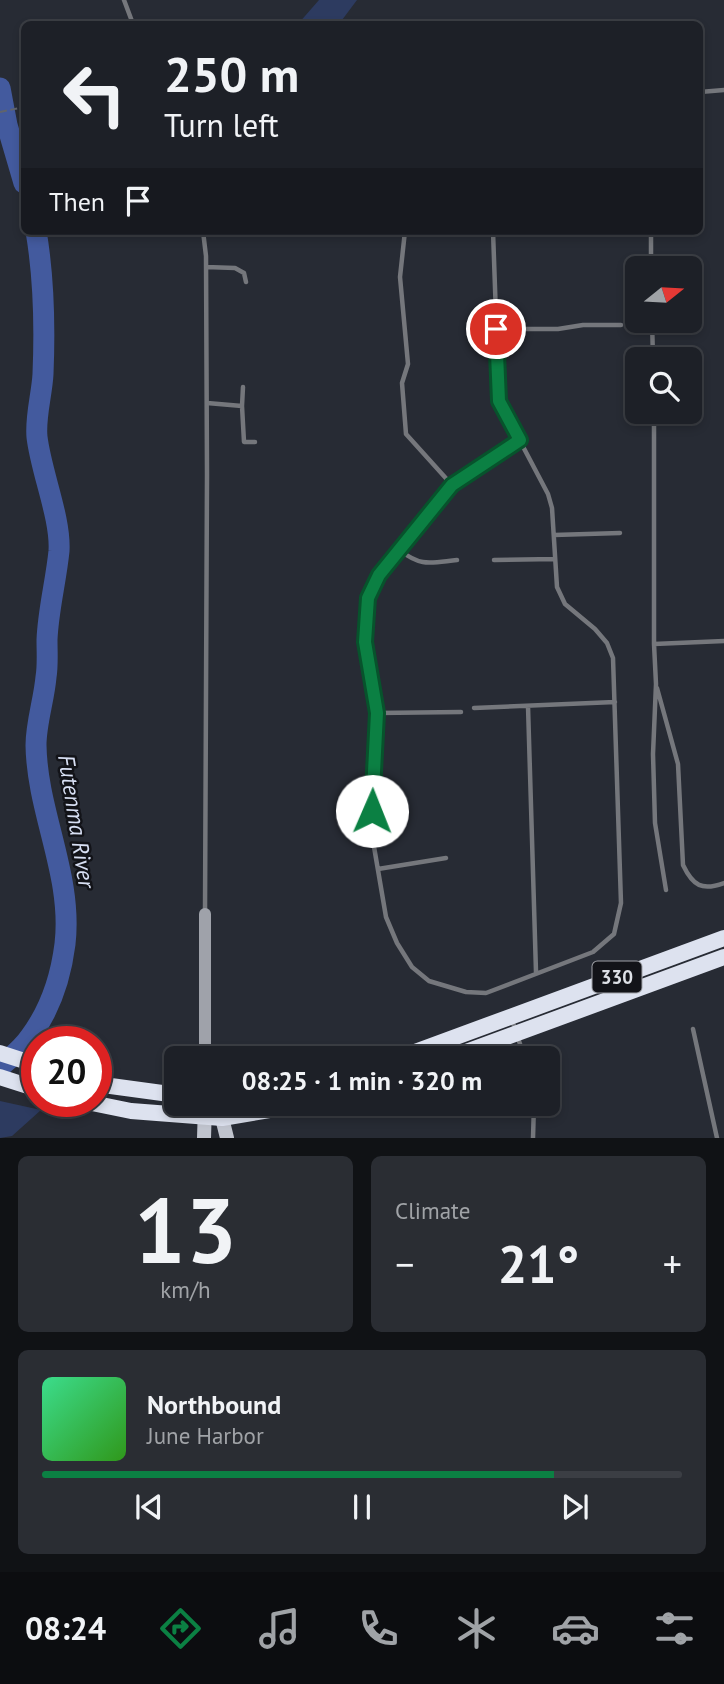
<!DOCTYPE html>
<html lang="en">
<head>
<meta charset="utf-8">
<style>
  body { margin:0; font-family:"PT Sans",sans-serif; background:#2a2d33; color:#f1f3f6; height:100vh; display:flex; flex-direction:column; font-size:26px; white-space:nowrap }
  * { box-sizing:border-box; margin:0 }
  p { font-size:23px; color:#a0a3a7 }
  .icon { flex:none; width:38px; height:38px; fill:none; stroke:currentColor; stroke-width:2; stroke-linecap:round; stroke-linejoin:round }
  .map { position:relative; height:1138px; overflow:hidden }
  .panel { display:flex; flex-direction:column; gap:18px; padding:18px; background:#101215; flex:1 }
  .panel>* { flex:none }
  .guide { position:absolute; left:21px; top:21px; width:682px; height:214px; border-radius:10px; box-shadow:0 4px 10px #0003,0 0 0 2px #3b3e44; background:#1d2027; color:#f1f3f6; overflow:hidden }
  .needle { width:46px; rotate:72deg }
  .fabs { position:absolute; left:625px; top:256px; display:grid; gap:14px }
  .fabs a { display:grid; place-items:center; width:77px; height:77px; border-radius:10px; background:#1d2027; box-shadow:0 4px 10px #0003,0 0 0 2px #3b3e44; font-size:35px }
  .speed { position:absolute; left:21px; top:1026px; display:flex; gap:14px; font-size:35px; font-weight:700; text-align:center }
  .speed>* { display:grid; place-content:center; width:91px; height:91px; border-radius:50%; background:#1d2027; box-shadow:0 4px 10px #0003,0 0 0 2px #3b3e44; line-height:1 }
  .speed .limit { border:10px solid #d22; background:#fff; color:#111 }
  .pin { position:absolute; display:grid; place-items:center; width:60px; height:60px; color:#fff; margin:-30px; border:4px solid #fff; border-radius:50%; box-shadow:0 2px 7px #0007 }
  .me { position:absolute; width:77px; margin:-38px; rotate:1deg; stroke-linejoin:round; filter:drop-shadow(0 0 5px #0008) }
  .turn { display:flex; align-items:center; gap:24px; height:147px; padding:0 28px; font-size:32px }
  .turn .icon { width:91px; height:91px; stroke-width:2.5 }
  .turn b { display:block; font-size:49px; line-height:60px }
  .then { display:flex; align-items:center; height:66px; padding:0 28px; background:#0003; gap:14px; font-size:26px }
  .big { font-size:52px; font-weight:700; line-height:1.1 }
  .panel .widget { flex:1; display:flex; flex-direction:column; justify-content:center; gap:10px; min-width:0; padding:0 24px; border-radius:10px; background:#2a2d33 }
  .panel .dial { align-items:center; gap:0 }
  .dial b { font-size:91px; line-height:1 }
  .song { display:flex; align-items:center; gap:21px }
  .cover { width:84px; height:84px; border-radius:10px; background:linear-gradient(135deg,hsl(150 70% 55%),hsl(110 70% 35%)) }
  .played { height:7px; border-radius:4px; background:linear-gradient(90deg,#0b8043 80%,#3b3e44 80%) }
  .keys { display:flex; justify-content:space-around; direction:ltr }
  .heat { display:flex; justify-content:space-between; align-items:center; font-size:38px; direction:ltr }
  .panel .tiles { flex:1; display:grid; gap:18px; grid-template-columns:1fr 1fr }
  .widget:last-child { grid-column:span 2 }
  .trip { position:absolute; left:164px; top:1046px; width:396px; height:70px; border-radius:10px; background:#1d2027; box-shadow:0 4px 10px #0003,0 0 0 2px #3b3e44; font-weight:700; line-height:70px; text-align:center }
  .dock { display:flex; height:112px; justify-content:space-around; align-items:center; background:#0c0d10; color:#a0a3a7 }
  .dock .icon { width:49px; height:49px }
  .dock .current { color:#0b8043 }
  .dock b { font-size:32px; color:#f1f3f6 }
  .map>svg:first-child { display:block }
</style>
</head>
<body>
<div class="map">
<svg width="724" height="1138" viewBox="0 0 724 1138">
  <rect width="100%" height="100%" fill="#272b34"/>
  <path fill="#2d3b60" d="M319 0H357L339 24H298Z
    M0 1101 41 1110 12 1136 0 1138Z"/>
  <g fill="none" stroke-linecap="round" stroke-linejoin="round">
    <path stroke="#435a9e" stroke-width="21" d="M0 88 7 125 24 183
      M0 1067C10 1058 23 1048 30 1037 50 1010 61 976 65 944 73 875 37 813 36 745 36 723 44 700 46 677 48 665 47 653 47 640 48 611 56 581 59 551 61 518 41 472 37 437 35 417 42 394 43 374 45 326 44 278 36 231"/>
    <path stroke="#60646c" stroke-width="2" stroke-dasharray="7 3.5" stroke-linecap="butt" d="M0 112 24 107"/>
    <path stroke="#75777c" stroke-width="4.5" d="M124 0 133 24
      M700 92 724 90
      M203 231 206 256 207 475 205 912
      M405 231 400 277 408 364 402 383 406 434 452 485
      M493 231 499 401 548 494 552 508 557 587 565 604 595 629 607 643 613 658 621 903 614 934 593 952 486 993 466 992 429 981 412 967 397 943 386 917 372 835 371 787 377 713 365 642 367 598 379 575 452 485 520 440
      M206 267 235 268 244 273 246 282
      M651 268V231
      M652 320 653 359
      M496 329H558L583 325H621
      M207 403 242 406 243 387
      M242 406 244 442H255
      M654 411V644L656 684 653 754 655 823 666 890
      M554 535 620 533
      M399 550C422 567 429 563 457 560
      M494 560 555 559
      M654 644 724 641
      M657 688 678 764 683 865C693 886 702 891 724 883
      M528 706 536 972
      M474 708 615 702
      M377 713 461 712
      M378 869 446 858
      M512 1020 525 1059
      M693 1029 717 1138
      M533 1138 534 1104"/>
    <path stroke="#9fa2aa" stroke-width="12" d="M205 914V1059"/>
    <path stroke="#c0c4ce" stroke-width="14" d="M212 1104 222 1118 227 1138
      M204 1138 205 1106"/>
    <path stroke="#dde2ef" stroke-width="16" d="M0 1053 37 1065
      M396 1059 724 938
      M447 1059 724 957
      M0 1077 37 1089
      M96 1084 177 1095
      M82 1101 131 1111 222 1118 305 1104"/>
  </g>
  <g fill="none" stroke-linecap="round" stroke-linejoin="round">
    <g stroke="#07532c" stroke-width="18">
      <path id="route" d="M372 811 377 713 365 642 368 598 379 575 452 485 520 440 499 401 496 329"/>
    </g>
    <use href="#route" stroke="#0b8043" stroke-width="12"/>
  </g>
  <g text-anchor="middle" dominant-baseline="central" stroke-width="5" stroke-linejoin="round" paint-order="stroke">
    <rect fill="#121318" stroke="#a0a2a8" stroke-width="2" x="592.5" y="961.5" width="49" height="31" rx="5"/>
    <g font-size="19" font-weight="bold" fill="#dde0e6">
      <text x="617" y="977">330</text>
    </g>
    <g font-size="23" font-style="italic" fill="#d8e0f4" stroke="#121318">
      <text transform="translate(77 821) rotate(81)">Futenma River</text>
    </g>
  </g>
</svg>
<div class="fabs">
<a><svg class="needle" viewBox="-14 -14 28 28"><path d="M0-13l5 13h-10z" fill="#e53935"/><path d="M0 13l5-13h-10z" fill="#a0a3a7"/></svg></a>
<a><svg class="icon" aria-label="search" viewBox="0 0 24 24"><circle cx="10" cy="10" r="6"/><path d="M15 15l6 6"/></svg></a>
</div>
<div class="speed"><div class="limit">20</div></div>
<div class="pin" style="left:496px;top:329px;background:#d93025"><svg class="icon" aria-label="arrive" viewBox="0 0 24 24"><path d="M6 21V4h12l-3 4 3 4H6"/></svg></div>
<svg class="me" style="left:372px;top:811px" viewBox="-20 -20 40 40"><circle r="19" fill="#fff"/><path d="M0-13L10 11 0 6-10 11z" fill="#0b8043"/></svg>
<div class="trip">08:25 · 1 min · 320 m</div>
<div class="guide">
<div class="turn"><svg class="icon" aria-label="left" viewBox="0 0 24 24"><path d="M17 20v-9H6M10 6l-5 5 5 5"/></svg><div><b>250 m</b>Turn left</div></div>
<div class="then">Then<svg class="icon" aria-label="arrive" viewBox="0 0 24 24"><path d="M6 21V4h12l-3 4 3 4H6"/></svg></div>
</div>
</div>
<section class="panel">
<div class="tiles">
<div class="widget dial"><b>13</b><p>km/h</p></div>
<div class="widget"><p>Climate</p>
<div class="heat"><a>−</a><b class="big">21°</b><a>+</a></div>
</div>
<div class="widget">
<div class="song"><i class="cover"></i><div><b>Northbound</b><p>June Harbor</p></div></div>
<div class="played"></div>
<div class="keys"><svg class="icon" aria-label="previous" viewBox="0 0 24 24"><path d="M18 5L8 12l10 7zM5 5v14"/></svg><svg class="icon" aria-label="pause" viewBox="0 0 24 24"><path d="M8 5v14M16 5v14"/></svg><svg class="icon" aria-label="next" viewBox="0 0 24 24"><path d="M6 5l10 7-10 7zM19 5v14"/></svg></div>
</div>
</div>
</section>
<nav class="dock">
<b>08:24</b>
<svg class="icon current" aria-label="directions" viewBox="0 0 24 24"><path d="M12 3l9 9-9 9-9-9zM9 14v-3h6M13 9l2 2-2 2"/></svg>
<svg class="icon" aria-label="music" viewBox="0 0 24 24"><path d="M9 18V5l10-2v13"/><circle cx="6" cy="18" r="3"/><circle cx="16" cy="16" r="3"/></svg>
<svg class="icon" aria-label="phone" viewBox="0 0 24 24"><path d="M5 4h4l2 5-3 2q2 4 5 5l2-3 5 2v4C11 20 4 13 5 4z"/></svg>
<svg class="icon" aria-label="climate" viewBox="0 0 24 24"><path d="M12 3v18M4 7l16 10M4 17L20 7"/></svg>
<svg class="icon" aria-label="car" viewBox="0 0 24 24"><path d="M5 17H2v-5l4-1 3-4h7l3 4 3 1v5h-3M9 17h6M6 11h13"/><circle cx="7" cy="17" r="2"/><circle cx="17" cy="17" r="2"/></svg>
<svg class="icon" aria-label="filters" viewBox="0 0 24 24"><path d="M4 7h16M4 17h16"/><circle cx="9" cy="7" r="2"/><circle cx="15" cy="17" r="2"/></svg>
</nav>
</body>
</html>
